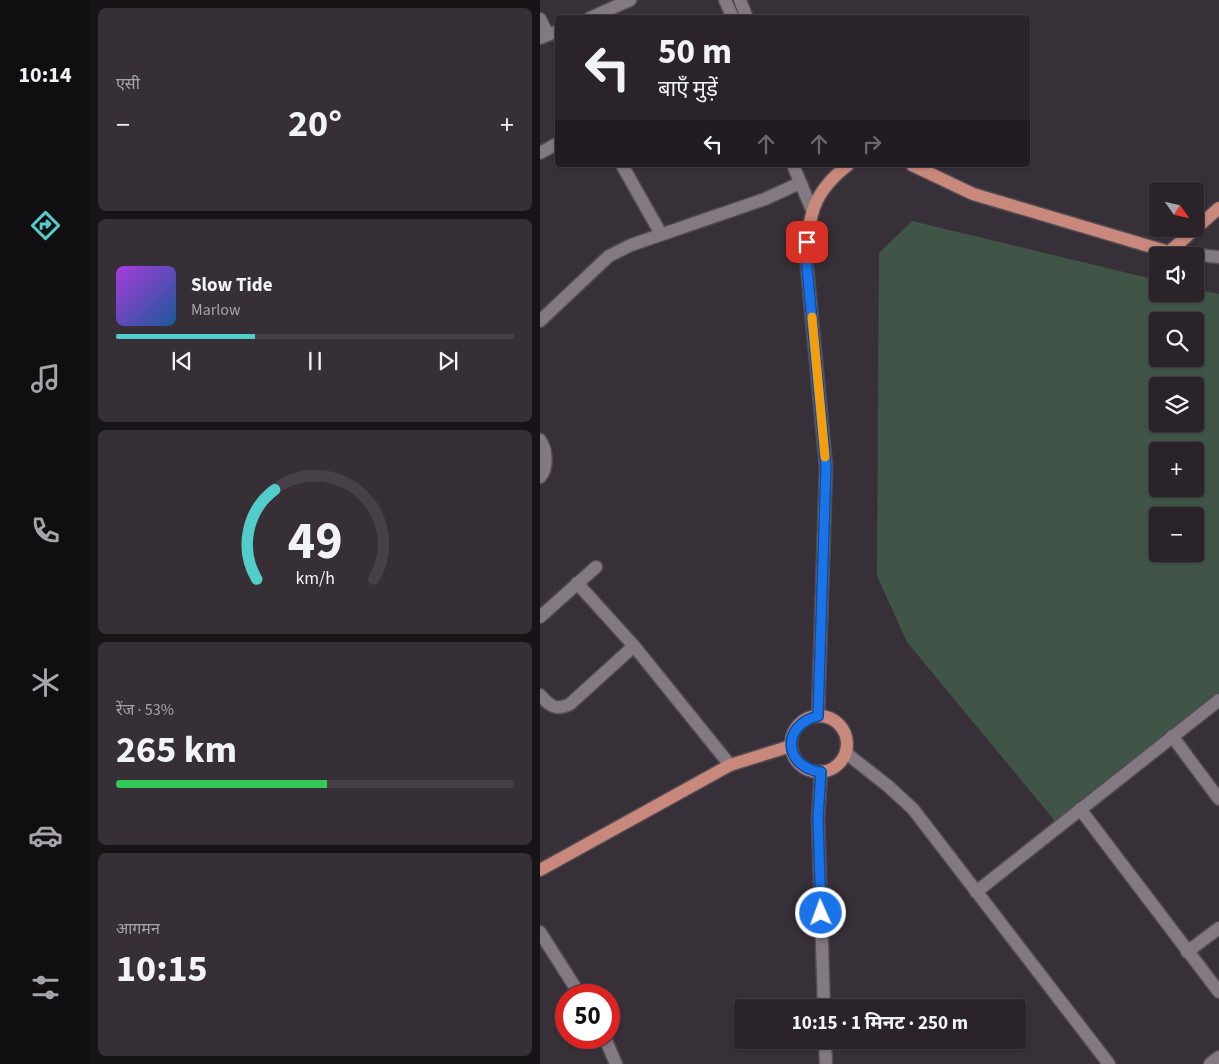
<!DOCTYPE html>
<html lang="hi">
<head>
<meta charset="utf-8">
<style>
  body { margin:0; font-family:"Source Sans 3","Noto Sans Devanagari",sans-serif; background:#363036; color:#f1f3f6; height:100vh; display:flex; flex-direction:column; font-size:19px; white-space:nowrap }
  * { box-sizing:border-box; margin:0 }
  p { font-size:16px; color:#a5a4a8 }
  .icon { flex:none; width:28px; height:28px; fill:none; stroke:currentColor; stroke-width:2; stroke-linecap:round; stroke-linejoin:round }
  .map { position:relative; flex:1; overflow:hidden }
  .drawer { display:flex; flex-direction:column; gap:8px; padding:8px; background:#171417; width:450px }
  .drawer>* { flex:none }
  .hud { position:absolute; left:15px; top:15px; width:475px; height:152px; border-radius:5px; box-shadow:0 1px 4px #0004,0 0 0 1px #464147; background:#2a242a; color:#f1f3f6; overflow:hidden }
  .needle { width:32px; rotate:124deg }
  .fabs { position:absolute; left:609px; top:182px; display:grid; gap:10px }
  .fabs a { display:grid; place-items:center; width:55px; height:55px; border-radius:5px; background:#2a242a; box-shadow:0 1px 4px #0004,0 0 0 1px #464147; font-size:25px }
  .speed { position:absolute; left:15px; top:984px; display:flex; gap:10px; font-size:25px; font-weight:700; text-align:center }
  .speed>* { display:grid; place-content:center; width:65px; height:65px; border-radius:50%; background:#2a242a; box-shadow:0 1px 4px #0004,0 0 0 1px #464147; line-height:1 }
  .speed .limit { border:8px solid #d22; background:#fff; color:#111 }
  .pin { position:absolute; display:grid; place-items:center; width:42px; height:42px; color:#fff; margin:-21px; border-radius:10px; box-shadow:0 2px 8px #0006 }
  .me { position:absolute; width:55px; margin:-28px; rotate:358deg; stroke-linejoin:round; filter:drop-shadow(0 0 4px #0008) }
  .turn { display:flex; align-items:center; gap:18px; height:105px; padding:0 20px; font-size:22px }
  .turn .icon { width:65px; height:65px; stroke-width:2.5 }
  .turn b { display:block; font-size:35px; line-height:42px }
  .lanes { display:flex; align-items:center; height:48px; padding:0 20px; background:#0003; justify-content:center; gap:25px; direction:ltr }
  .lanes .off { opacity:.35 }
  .big { font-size:38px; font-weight:700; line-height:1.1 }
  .drawer .widget { flex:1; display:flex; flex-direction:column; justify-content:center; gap:8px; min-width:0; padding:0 18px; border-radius:8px; background:#363036 }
  .drawer .dial { align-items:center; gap:0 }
  .dial svg { height:130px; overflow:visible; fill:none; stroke:#464147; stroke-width:7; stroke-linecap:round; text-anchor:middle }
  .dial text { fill:#f1f3f6; stroke:none }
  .song { display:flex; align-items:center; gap:15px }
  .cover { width:60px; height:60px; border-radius:8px; background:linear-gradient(135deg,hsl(280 70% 55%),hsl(210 70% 35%)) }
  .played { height:5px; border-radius:2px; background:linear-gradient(90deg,#53cdcb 35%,#464147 35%) }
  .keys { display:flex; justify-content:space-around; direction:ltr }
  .heat { display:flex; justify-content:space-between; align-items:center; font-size:28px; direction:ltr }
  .charge { height:8px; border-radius:4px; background:linear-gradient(90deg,#34c759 53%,#464147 0) }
  .trip { position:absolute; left:194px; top:999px; width:292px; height:50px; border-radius:5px; background:#2a242a; box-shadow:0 1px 4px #0004,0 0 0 1px #464147; font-weight:700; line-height:50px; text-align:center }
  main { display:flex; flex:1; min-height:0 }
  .tabs { display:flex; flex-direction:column; width:90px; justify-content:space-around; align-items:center; background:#110e11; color:#a5a4a8 }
  .tabs .icon { width:35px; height:35px }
  .tabs .selected { color:#53cdcb }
  .tabs b { font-size:22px; color:#f1f3f6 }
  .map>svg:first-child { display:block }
</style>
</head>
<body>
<main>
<nav class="tabs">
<b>10:14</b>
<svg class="icon selected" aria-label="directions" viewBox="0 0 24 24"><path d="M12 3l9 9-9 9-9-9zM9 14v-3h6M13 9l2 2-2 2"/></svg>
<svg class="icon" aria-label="music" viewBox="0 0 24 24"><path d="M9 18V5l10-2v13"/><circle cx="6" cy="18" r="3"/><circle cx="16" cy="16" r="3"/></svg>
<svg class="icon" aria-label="phone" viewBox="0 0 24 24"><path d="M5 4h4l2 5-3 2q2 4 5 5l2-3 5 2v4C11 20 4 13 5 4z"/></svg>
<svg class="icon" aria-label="climate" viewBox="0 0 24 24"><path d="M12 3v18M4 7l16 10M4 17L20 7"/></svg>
<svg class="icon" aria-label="car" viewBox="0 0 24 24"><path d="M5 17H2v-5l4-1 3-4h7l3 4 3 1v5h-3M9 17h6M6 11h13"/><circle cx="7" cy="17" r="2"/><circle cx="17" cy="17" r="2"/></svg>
<svg class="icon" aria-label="filters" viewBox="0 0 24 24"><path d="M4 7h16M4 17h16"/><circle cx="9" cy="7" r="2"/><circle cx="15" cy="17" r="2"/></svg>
</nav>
<section class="drawer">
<div class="widget"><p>एसी</p>
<div class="heat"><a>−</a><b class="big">20°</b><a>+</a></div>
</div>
<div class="widget">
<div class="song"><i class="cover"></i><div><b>Slow Tide</b><p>Marlow</p></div></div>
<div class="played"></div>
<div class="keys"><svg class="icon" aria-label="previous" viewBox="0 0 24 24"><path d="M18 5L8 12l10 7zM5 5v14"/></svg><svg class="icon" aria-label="pause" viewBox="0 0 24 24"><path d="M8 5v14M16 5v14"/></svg><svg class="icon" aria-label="next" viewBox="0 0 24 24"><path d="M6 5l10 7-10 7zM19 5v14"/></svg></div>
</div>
<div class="widget dial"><svg viewBox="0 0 100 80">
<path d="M14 69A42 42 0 1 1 86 69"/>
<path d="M14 69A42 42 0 0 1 25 14" stroke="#53cdcb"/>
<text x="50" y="56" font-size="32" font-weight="700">49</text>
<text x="50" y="72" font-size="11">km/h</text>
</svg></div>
<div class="widget"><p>रेंज · 53%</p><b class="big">265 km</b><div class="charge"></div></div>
<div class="widget"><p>आगमन</p><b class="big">10:15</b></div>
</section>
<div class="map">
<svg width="679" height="1064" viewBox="0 0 679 1064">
  <rect width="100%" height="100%" fill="#383038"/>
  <path fill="#405547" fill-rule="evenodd" d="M372 221 617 280 618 294H655V289L679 294V701L519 826 367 642 337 576 339 253ZM618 321H655V359H618ZM618 386H655V424H618ZM618 451H655V489H618ZM618 516H655V554H618Z"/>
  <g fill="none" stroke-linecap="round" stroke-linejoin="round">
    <g stroke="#524c52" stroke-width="15">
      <path id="street" d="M50 18 90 0
        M0 19 8 35
        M0 38 18 31
        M0 153 18 143
        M82 165 121 234
        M0 321 69 256 91 245 225 199 260 183
        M0 440C7 450 8 468 0 477
        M37 583 94 646 190 765
        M0 617 56 567
        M0 695C10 706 16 711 30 704L94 646
        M632 736 679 799
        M306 753 348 786 373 809 569 1064
        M540 809 679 992
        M436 892 679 700
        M0 932 40 995
        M647 952 679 928
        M65 1038 76 1064
        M670 1064 679 1057"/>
    </g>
    <g stroke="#524c52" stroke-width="15">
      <path id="secondary" d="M185 0 193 18
        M200 0 207 18
        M253 165 272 210
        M629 252 679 257
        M281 772 278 818 284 1008
        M285 1040 286 1064"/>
    </g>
    <g stroke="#524c52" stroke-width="15">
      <path id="primary" d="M372 165 433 194 629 252 679 208
        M278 716 286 467 266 257C269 214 273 192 308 165
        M251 744a28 28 0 1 1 56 0a28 28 0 1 1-56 0Z
        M0 870 190 765 251 746"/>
    </g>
    <use href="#street" stroke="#827983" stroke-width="12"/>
    <use href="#secondary" stroke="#827983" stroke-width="12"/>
    <use href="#primary" stroke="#c8887c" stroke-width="12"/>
  </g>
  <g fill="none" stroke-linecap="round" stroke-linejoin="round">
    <g stroke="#114b97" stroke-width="12">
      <path id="route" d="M267 242 266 257 286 467 278 716C241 725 243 767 281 772L278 818 281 913"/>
    </g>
    <use href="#route" stroke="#1a73e8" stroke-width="9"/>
    <path stroke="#f59e0b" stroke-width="9" d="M272 317 285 457"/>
  </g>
</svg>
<div class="fabs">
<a><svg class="needle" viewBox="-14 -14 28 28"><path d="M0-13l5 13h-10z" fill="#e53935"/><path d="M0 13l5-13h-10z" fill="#a5a4a8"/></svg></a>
<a><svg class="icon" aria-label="sound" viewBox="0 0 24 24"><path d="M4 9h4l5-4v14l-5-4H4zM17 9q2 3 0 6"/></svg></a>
<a><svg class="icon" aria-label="search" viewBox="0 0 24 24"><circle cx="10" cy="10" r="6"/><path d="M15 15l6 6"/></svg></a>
<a><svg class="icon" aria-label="layers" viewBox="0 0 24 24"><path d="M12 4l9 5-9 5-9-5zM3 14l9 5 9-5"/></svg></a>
<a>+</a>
<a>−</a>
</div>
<div class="speed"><div class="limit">50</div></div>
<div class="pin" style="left:267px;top:242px;background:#d93025"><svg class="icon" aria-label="arrive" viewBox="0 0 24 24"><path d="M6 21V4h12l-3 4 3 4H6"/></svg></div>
<svg class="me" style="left:281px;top:913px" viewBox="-20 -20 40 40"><circle r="17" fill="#1a73e8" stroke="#fff" stroke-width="3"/><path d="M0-11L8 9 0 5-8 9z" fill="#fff"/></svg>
<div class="trip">10:15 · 1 मिनट · 250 m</div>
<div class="hud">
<div class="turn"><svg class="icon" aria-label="left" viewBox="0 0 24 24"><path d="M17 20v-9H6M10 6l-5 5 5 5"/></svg><div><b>50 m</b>बाएँ मुड़ें</div></div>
<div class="lanes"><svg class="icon" aria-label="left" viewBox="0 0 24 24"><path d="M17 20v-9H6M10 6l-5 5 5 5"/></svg><svg class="icon off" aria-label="ahead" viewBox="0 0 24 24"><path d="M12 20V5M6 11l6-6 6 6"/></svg><svg class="icon off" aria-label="ahead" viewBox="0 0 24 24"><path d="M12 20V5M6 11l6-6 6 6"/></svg><svg class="icon off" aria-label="right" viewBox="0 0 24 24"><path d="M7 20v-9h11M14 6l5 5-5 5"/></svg></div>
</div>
</div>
</main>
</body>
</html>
